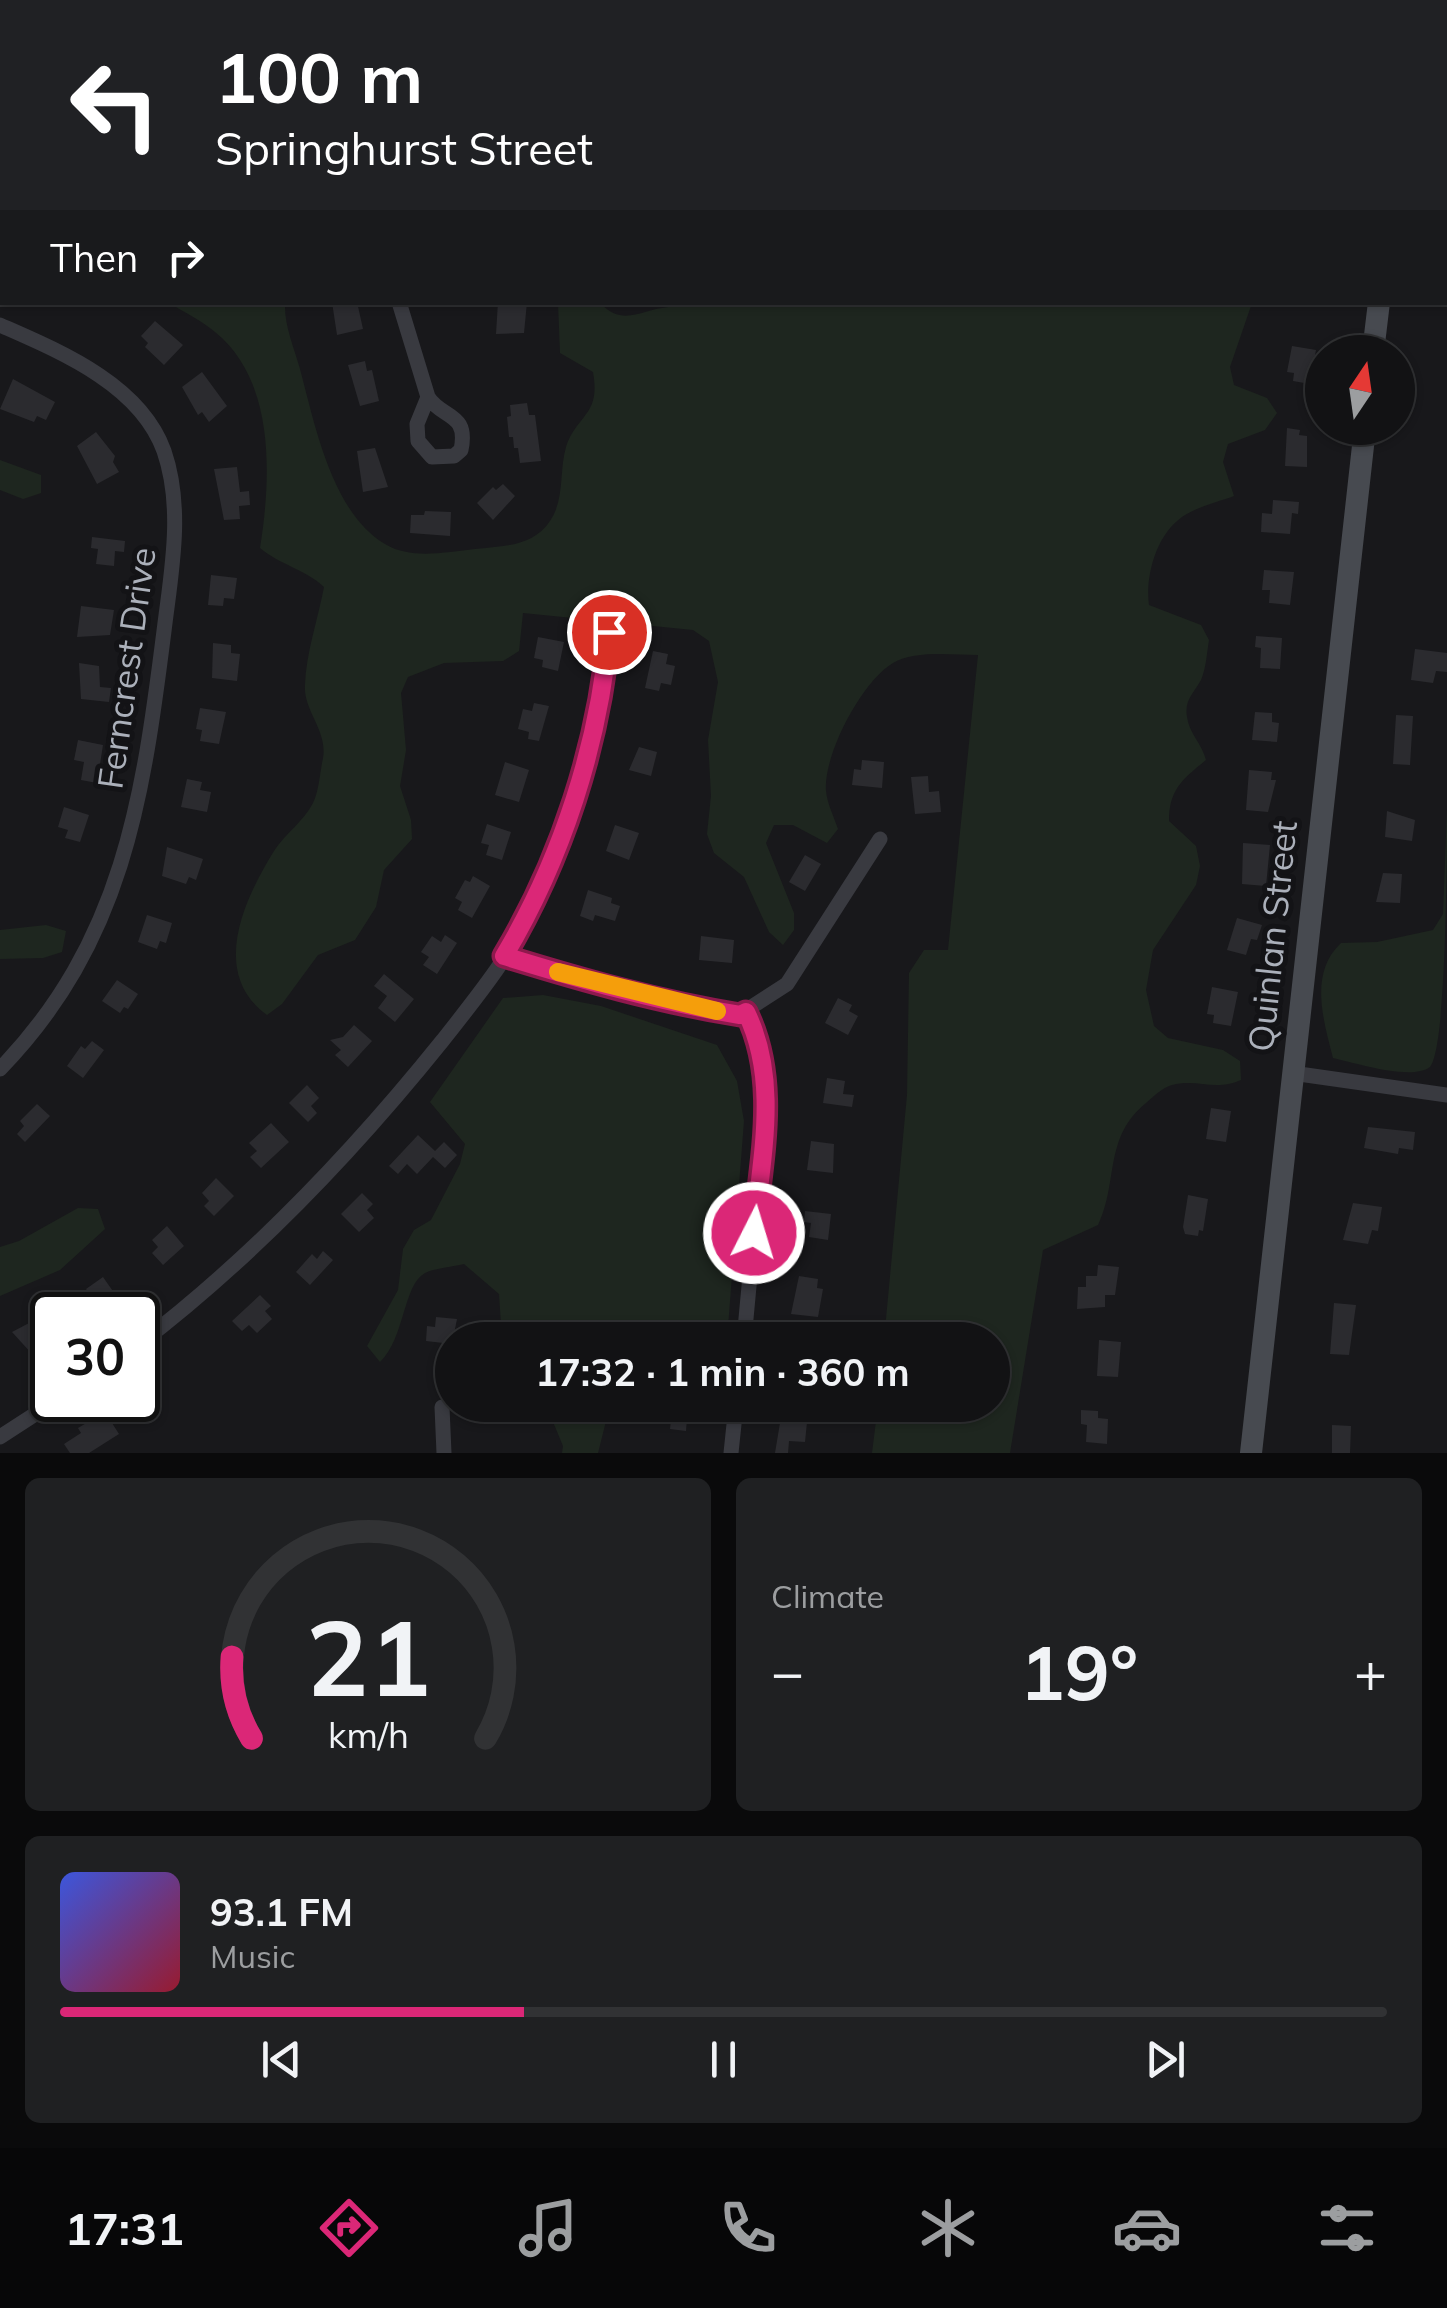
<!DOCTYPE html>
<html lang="en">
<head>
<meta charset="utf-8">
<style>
  body { margin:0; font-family:Mulish,sans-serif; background:#1f2022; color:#f1f3f6; height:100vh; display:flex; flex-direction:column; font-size:38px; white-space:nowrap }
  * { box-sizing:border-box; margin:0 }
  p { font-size:32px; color:#9c9ea0 }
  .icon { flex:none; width:55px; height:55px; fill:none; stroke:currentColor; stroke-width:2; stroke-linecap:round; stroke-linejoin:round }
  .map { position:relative; height:1453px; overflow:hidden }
  .drawer { display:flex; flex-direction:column; gap:25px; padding:25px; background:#0a0a0b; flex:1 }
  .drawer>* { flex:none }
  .banner { position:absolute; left:0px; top:0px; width:1448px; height:305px; box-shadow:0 2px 8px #0004,0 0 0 2px #313234; background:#202124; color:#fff; overflow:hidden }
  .needle { width:65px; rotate:13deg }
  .tools { position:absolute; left:1305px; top:335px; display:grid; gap:20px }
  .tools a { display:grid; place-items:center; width:110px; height:110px; border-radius:50%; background:#121214; box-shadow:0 2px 8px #0004,0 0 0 2px #313234; font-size:50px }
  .speed { position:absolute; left:30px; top:1292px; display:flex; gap:20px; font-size:50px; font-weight:700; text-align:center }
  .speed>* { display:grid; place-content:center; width:130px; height:130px; border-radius:50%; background:#121214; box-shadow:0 2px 8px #0004,0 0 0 2px #313234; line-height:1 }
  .speed .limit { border:5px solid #111; border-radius:15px; background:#fff; color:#111 }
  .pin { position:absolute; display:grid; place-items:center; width:85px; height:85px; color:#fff; margin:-42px; border:5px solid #fff; border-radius:50%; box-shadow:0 2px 10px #0007 }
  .me { position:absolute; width:110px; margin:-55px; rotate:5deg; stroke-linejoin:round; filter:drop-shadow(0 0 8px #0008) }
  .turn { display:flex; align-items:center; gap:35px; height:210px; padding:0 50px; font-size:45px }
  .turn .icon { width:130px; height:130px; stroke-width:2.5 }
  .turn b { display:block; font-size:70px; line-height:85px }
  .then { display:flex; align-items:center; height:95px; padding:0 50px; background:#0003; gap:20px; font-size:38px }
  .big { font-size:75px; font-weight:700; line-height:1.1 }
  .drawer .card { flex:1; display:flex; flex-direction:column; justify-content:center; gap:15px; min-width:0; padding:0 35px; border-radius:15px; background:#1f2022 }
  .drawer .dial { align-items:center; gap:0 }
  .dial svg { height:260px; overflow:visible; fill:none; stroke:#313234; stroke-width:7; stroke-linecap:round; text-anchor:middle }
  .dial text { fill:#f1f3f6; stroke:none }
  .song { display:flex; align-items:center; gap:30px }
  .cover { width:120px; height:120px; border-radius:15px; background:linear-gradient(135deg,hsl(230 70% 55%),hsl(350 70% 35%)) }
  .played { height:10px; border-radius:5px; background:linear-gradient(90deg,#db2777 35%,#313234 35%) }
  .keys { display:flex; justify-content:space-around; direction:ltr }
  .heat { display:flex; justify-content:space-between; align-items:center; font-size:55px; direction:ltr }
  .drawer .tiles { flex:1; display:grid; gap:25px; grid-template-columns:1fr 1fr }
  .card:last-child { grid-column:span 2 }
  .trip { position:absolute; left:435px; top:1322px; width:575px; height:100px; border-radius:50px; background:#121214; box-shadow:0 2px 8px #0004,0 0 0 2px #313234; font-weight:700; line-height:100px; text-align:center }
  .tabs { display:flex; height:160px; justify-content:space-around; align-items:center; background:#070708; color:#9c9ea0 }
  .tabs .icon { width:70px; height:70px }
  .tabs .selected { color:#db2777 }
  .tabs b { font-size:45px; color:#f1f3f6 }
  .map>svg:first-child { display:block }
</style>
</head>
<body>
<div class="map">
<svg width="1447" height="1453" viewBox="0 0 1447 1453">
  <rect width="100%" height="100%" fill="#18181b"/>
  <path fill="#1e261f" d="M724 302 1252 303 1230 367 1234 385 1267 398 1277 413 1265 430 1228 444 1223 462 1234 496C1218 502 1196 507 1182 517 1156 535 1145 577 1149 605L1201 625 1209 640C1207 652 1206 669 1201 680 1194 693 1184 700 1187 717 1189 733 1202 744 1206 760 1183 779 1169 789 1169 821L1196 846 1200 866 1196 885 1153 950 1146 990 1154 1026 1168 1038 1223 1050 1240 1061 1241 1080C1214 1092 1198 1078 1172 1085 1162 1088 1154 1096 1146 1103 1103 1138 1119 1181 1098 1225L1043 1250 1010 1453H872L878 1405H992V1340H884L907 1095 909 973 924 950H948L978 655C953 655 914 650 893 663 861 682 823 756 826 791 827 803 834 817 838 829L827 843 793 825H774L766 843 794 913V930L783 945 769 932 744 877 714 853 707 834 711 796 708 740 718 682 709 641 693 630 523 613 519 651 503 661 444 663 408 677 401 693 406 750 400 786 411 820 412 839 384 870 376 907 355 940 318 955 282 1004 267 1015C210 974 243 901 274 851 285 834 304 821 313 803 319 791 320 772 323 758 328 731 303 710 305 685 306 653 318 619 324 587 305 569 280 565 260 548 271 479 276 381 215 332 201 320 184 312 169 303H285C284 325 294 348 300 369 315 425 332 513 385 544 411 560 446 552 475 549 502 546 533 547 550 521 565 499 559 471 566 447 577 414 601 416 593 372L560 353 558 303H600C623 327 640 310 668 307 689 304 703 311 724 302Z
    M0 460 41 475V493L23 499 0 490Z
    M1447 809C1447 850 1447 1047 1430 1067 1411 1081 1356 1063 1333 1058 1323 1019 1309 973 1341 943L1377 942 1433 930 1443 914Z
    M46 925 66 931 62 952 43 958 0 959V930Z
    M543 995 601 1006 717 1045 737 1081 744 1121 727 1340H502L499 1294 464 1264C452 1267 435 1268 425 1273 403 1285 405 1338 380 1362L367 1346 398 1290 403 1249 414 1230 431 1220 460 1164 465 1144 430 1102 503 998Z
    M78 1208 98 1209 105 1229 60 1270 0 1296V1247L19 1241Z
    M546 1405H610L598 1453H562L563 1446Z"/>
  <path fill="#2b2b2f" d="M332 302H357L363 329 337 335Z
    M498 302H527L524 333 496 334Z
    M155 321 183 345 164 365 145 347 148 343 141 336Z
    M1292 346 1316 350 1310 384 1293 381 1294 373 1287 372Z
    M365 361 367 371 372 370 379 401 360 406 348 365Z
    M202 372 227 406 209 422 202 412 198 415 182 387Z
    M13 379 55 402 46 420 37 416 34 422 0 409Z
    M527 403 529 415H535L541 461 520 463 518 448H514L513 437H509L507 417 511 416 510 405Z
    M1287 428 1300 430 1299 435 1307 436V467L1285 466Z
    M96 432 115 456 113 462 119 472 97 484 77 446Z
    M375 448 388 487 363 492 357 451Z
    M237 467 240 492 249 491 250 505 239 506 240 519 224 520 214 469Z
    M503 484 515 496 493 520 477 503 493 487 496 490Z
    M1273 500 1299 502 1298 514 1292 513 1290 534 1261 532 1262 513 1272 514Z
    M425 511 451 512 450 536 410 533 411 515H424Z
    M92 537 125 541 124 552 115 551 114 566 96 564 98 549 91 548Z
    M1264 570 1294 572 1290 605 1269 603 1270 590H1262Z
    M211 575 237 578 234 599 224 598 223 606 208 605Z
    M81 606 114 610 110 635 77 637Z
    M1256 636 1282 638 1280 669 1260 668 1261 648 1255 647Z
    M538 637 564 642 558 671 542 667 543 660 534 658Z
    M213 643 231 645V653L240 654 237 681 212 678Z
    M1415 649 1447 653V672L1436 671 1433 683 1411 680Z
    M653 651 668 654 666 664 675 666 671 685 661 683 659 691 645 688Z
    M79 663 99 666 100 687 111 688 109 702 81 699Z
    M534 703 549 706 539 741 528 739 529 732 518 729 523 709 532 711Z
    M200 708 226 712 219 744 200 741 202 730 196 729Z
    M1255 712 1272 713V722L1279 723 1277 742 1252 740Z
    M1396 715 1413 716 1410 765 1393 764Z
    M78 740 103 745 97 783 81 780 84 762 74 760Z
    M639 747 657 752 651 776 629 770Z
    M862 760 884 762 882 788 852 785 854 769 861 770Z
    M505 762 529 770 519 802 495 795Z
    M1249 770 1272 772 1271 780H1276L1268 812 1246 810Z
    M928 776 929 792 939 791 941 812 915 814 911 777Z
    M187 779 202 782 200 790 211 792 207 812 181 807Z
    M64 807 89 815 80 842 65 838 68 830 58 827Z
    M1387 811 1415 820 1412 841 1385 837Z
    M487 824 511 832 502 860 486 855 489 845 481 843Z
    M615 825 639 833 629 860 606 851Z
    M1243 843 1270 845 1266 886 1242 884Z
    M167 847 203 859 196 880 189 877 186 884 162 876Z
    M805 855 821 864 805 891 789 882Z
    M1383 873 1402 874 1400 903 1376 902Z
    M473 876 490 886 472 918 458 910 462 902 455 898 465 880 470 882Z
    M588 890 612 898 611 903 620 906 615 921 595 915 593 921 580 916Z
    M147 915 172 923 166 943 160 941 157 949 138 942Z
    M1237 918 1262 925 1257 940 1251 939 1246 955 1227 950Z
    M445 935 457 943 437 974 423 965 429 957 421 952 432 936 441 942Z
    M701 936 734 940 732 963 699 960Z
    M384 974 414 999 395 1022 378 1008 387 996 374 986Z
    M117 980 138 994 128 1009 124 1007 120 1013 102 1001Z
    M1212 987 1238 992 1231 1026 1213 1023 1214 1015 1207 1014Z
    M838 998 852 1005 849 1011 858 1016 848 1035 825 1023Z
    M354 1025 372 1041 348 1067 335 1055 341 1050 330 1040 343 1037Z
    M92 1041 104 1050 83 1078 67 1066 81 1046 85 1049Z
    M827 1078 845 1081 843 1094 854 1095 852 1107 823 1103Z
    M307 1085 319 1098 311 1106 317 1113 308 1122 289 1103Z
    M37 1104 50 1116 25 1142 17 1134 24 1126 20 1121Z
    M1211 1108 1231 1111 1226 1142 1206 1139Z
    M271 1123 289 1142 261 1168 250 1157 257 1151 249 1143Z
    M1368 1127 1415 1132 1413 1150 1399 1148 1398 1154 1364 1148Z
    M418 1135 435 1151 444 1142 457 1155 445 1168 433 1157 417 1174 407 1164 398 1174 389 1166Z
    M811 1141 834 1144 833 1173 807 1170Z
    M216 1178 234 1196 214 1216 204 1206 209 1201 202 1193Z
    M362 1193 373 1204 367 1210 374 1218 359 1232 341 1214Z
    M1188 1195 1208 1199 1203 1231 1199 1230 1198 1236 1185 1234 1183 1227Z
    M1353 1203 1382 1207 1378 1231 1372 1230 1368 1244 1343 1240Z
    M805 1211 831 1214 828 1240 809 1237 811 1223 804 1222Z
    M167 1226 184 1246 163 1265 152 1253 158 1247 152 1240Z
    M323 1251 333 1260 310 1285 296 1272 312 1254 317 1259Z
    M1098 1265 1119 1267 1115 1295H1105V1307L1077 1309 1078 1287H1086V1276H1097Z
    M799 1276 818 1279 817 1288 823 1289 818 1317 791 1314Z
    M103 1277 117 1297 100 1309 86 1289Z
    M260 1295 271 1306 265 1311 272 1319 257 1333 249 1325 242 1331 232 1321Z
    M1334 1303 1356 1305 1349 1355 1330 1354Z
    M52 1311V1342L32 1354 12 1332Z
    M436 1317 457 1319 452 1344 426 1341 427 1326 435 1327Z
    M1099 1340 1121 1342 1118 1377 1097 1376Z
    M663 1405H688L686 1431 670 1429 671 1420 661 1419Z
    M1081 1410 1098 1411V1418L1108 1419 1107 1444 1086 1442 1087 1425 1081 1424Z
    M782 1411 798 1413 797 1421 807 1422 805 1442 789 1441 788 1453H775Z
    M105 1412 119 1434 89 1453H70L64 1444 81 1433 78 1428Z
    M1332 1425 1351 1426 1350 1453H1332Z"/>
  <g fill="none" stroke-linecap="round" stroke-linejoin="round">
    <path stroke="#393a40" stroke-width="15" d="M90 0 92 2
      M387 0V2
      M52 2 55 0
      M689 2V0
      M0 63H2
      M399 302 428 397
      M0 325C59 351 140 384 164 451 184 509 171 573 164 631 143 798 123 942 0 1069
      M428 397C442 419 469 412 461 450L454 456 432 457 418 441 417 424Z
      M504 956 587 981 739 1015 787 984 880 839
      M1292 1073 1447 1095
      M744 1340 768 1082 760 1040 747 1012
      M138 1345C252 1258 353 1152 443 1040 478 996 517 947 540 895 575 813 601 720 609 632
      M442 1407 444 1453
      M0 1437 57 1400
      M731 1453 736 1405"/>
    <path stroke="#474a50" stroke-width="22" d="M1413 2V0
      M1373 352 1379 302
      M1251 1453 1365 428"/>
  </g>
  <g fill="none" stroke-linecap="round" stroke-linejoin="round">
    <g stroke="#8e194d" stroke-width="25">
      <path id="route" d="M609 632C599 744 562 859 504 956 582 980 659 1002 740 1015L746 1012C780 1081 761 1158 754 1233"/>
    </g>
    <use href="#route" stroke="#db2777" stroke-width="18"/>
    <path stroke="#f59e0b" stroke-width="18" d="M558 972 717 1011"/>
  </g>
  <g text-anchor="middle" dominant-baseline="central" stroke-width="10" stroke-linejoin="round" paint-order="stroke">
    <g font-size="35" fill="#abb0ba" stroke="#131316">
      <text transform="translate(126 668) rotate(-82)">Ferncrest Drive</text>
      <text transform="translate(1272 936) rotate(-84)">Quinlan Street</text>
    </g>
  </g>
</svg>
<div class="tools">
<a><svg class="needle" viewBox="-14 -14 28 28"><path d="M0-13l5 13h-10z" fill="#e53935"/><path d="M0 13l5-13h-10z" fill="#9c9ea0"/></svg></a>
</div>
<div class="speed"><div class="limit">30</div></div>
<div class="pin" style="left:609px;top:632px;background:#d93025"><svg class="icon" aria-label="arrive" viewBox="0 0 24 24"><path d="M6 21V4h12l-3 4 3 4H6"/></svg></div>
<svg class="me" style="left:754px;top:1233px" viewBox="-20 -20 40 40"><circle r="17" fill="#db2777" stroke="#fff" stroke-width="3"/><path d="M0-11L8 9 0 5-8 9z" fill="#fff"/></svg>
<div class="trip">17:32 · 1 min · 360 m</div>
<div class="banner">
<div class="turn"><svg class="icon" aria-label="left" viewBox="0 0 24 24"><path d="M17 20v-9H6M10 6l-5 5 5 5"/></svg><div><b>100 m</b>Springhurst Street</div></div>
<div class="then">Then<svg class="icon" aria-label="right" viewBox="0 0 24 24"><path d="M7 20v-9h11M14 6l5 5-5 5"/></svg></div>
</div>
</div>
<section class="drawer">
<div class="tiles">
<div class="card dial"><svg viewBox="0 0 100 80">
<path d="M14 69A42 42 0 1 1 86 69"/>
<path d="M14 69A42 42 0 0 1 8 44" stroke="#db2777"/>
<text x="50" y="56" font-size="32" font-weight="700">21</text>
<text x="50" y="72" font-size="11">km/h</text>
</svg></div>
<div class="card"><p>Climate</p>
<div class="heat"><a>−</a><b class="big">19°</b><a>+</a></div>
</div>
<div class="card">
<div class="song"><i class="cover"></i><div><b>93.1 FM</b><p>Music</p></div></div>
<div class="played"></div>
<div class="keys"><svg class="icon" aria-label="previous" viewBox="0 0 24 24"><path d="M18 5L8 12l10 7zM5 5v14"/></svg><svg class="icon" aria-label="pause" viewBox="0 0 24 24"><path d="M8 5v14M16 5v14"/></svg><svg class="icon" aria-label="next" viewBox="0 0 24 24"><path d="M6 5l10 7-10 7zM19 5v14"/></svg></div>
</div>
</div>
</section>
<nav class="tabs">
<b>17:31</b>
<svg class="icon selected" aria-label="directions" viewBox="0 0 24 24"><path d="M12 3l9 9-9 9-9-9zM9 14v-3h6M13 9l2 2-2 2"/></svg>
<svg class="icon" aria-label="music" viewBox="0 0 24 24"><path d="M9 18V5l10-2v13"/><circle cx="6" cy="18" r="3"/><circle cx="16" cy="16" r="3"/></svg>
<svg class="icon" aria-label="phone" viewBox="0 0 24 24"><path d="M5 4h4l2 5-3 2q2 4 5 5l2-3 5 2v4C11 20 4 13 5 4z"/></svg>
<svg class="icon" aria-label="climate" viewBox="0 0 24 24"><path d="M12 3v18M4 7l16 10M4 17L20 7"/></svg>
<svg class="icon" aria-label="car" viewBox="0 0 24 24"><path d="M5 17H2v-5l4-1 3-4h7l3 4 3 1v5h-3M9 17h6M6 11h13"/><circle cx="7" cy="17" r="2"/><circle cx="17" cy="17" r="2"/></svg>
<svg class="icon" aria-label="filters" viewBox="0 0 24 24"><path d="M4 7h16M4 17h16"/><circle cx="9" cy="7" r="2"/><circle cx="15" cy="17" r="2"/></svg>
</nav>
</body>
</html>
